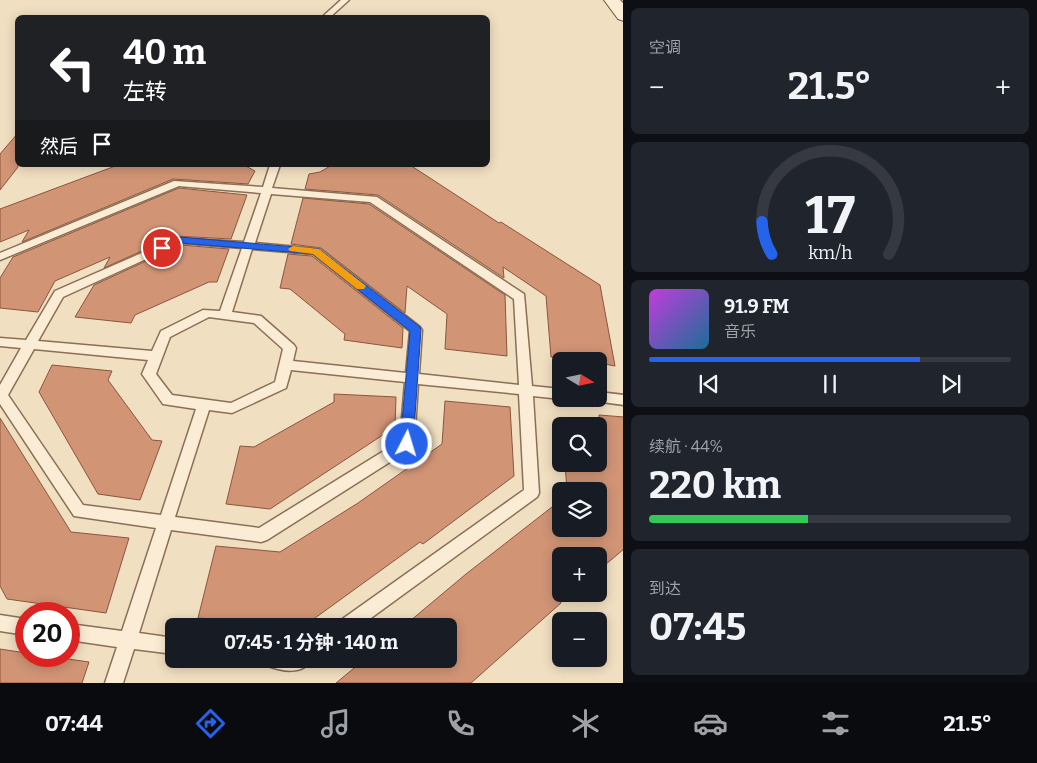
<!DOCTYPE html>
<html lang="zh">
<head>
<meta charset="utf-8">
<style>
  body { margin:0; font-family:Bitter,"Noto Sans SC",serif; background:#20242c; color:#f1f3f6; height:100vh; display:flex; flex-direction:column; font-size:19px; white-space:nowrap }
  * { box-sizing:border-box; margin:0 }
  p { font-size:16px; color:#9ea1a6 }
  .icon { flex:none; width:28px; height:28px; fill:none; stroke:currentColor; stroke-width:2; stroke-linecap:round; stroke-linejoin:round }
  .map { position:relative; flex:1; overflow:hidden }
  .side { display:flex; flex-direction:column; gap:8px; padding:8px; background:#0d0f14; width:414px }
  .side>* { flex:none }
  .banner { position:absolute; left:15px; top:15px; width:475px; height:152px; border-radius:8px; box-shadow:0 2px 12px #0003; background:#202124; color:#fff; overflow:hidden }
  .needle { width:32px; rotate:100deg }
  .fabs { position:absolute; left:552px; top:352px; display:grid; gap:10px }
  .fabs a { display:grid; place-items:center; width:55px; height:55px; border-radius:8px; background:#171b24; box-shadow:0 2px 12px #0003; font-size:25px }
  .speed { position:absolute; left:15px; top:602px; display:flex; gap:10px; font-size:25px; font-weight:700; text-align:center }
  .speed>* { display:grid; place-content:center; width:65px; height:65px; border-radius:50%; background:#171b24; box-shadow:0 2px 12px #0003; line-height:1 }
  .speed .limit { border:8px solid #d22; background:#fff; color:#111 }
  .pin { position:absolute; display:grid; place-items:center; width:42px; height:42px; color:#fff; margin:-21px; border:2px solid #fff; border-radius:50%; box-shadow:0 1px 5px #0007 }
  .me { position:absolute; width:55px; margin:-28px; rotate:5deg; stroke-linejoin:round; filter:drop-shadow(0 0 4px #0008) }
  .turn { display:flex; align-items:center; gap:18px; height:105px; padding:0 25px; font-size:22px }
  .turn .icon { width:65px; height:65px; stroke-width:2.5 }
  .turn b { display:block; font-size:35px; line-height:42px }
  .then { display:flex; align-items:center; height:48px; padding:0 25px; background:#0003; gap:10px; font-size:19px }
  .big { font-size:38px; font-weight:700; line-height:1.1 }
  .side .tile { flex:1; display:flex; flex-direction:column; justify-content:center; gap:8px; min-width:0; padding:0 18px; border-radius:8px; background:#20242c }
  .side .dial { align-items:center; gap:0 }
  .dial svg { height:130px; overflow:visible; fill:none; stroke:#363941; stroke-width:7; stroke-linecap:round; text-anchor:middle }
  .dial text { fill:#f1f3f6; stroke:none }
  .song { display:flex; align-items:center; gap:15px }
  .cover { width:60px; height:60px; border-radius:8px; background:linear-gradient(135deg,hsl(290 70% 55%),hsl(200 70% 35%)) }
  .played { height:5px; border-radius:2px; background:linear-gradient(90deg,#2563eb 75%,#363941 75%) }
  .keys { display:flex; justify-content:space-around; direction:ltr }
  .heat { display:flex; justify-content:space-between; align-items:center; font-size:28px; direction:ltr }
  .charge { height:8px; border-radius:4px; background:linear-gradient(90deg,#34c759 44%,#363941 0) }
  .trip { position:absolute; left:165px; top:618px; width:292px; height:50px; border-radius:8px; background:#171b24; box-shadow:0 2px 12px #0003; font-weight:700; line-height:50px; text-align:center }
  .tabs { display:flex; height:80px; justify-content:space-around; align-items:center; background:#090b0e; color:#9ea1a6 }
  .tabs .icon { width:35px; height:35px }
  .tabs .current { color:#2563eb }
  .tabs b { font-size:22px; color:#f1f3f6 }
  main { display:flex; flex:1; min-height:0 }
  .map>svg:first-child { display:block }
</style>
</head>
<body>
<main>
<div class="map">
<svg width="624" height="683" viewBox="0 0 624 683">
  <rect width="100%" height="100%" fill="#f1dfc1"/>
  <path fill="#d19475" stroke="#8c553c" d="M18 133V167L0 190V154Z
    M118 165H244L255 171 248 184 173 179 22 242 29 230 0 242V209Z
    M332 165H410L499 223 501 222 600 285 615 366 599 363V361L551 357 546 296 503 267 504 278 378 195 305 189 309 174 320 172Z
    M179 188 247 195 231 239 175 236 104 268 110 257 55 281 38 312 0 308V278L13 257Z
    M303 198 369 204 505 295 507 356 445 349 447 314 407 286 405 313 321 248 291 244Z
    M181 245 229 249 217 282H209L135 315 131 323 75 317 94 285Z
    M288 254 312 256 403 328 402 348 344 340 345 334 290 289 280 288Z
    M52 365 112 371 108 380 152 440 162 441 140 500 98 494 39 392Z
    M334 394 396 397 395 427 270 509 226 504 240 446 254 447 334 402Z
    M445 401 510 407 514 476 423 544 420 542 304 626 198 618 216 546 280 552 358 503 442 444Z
    M599 415 624 417V549L599 570V556H561V603L471 683H336L365 659H449V626H404L466 574 561 500V529H599V491H567L565 464H599Z
    M0 418 71 532 129 538 106 613 7 599 0 586Z
    M0 649 26 653V656H47L89 662 82 683H0Z"/>
  <g fill="none" stroke-linecap="round" stroke-linejoin="round">
    <g stroke="#8b6f57" stroke-width="3">
      <path id="lane" d="M341 0H349L329 18H321Z
        M270 165H280L272 188 377 197 524 294 532 386 561 389V399L533 396 539 493 537 497 360 626H339L341 620 524 490 519 394 418 384 414 444 412 448 267 540 261 542 171 530 139 633 174 638V654L134 649 123 683H105L117 647 69 640V624L122 631 156 528 74 516 0 404V385L21 348 0 346V338L26 340 55 291 176 238 244 242 261 193 179 186 0 260V253L174 181 263 187ZM271 194 370 202 514 299 519 385 419 374 422 330 420 327 320 249 255 243ZM181 243 242 248 220 311 203 310 161 331 152 351 38 341 63 297ZM252 249 313 254 410 331 406 373 293 361 296 348 294 345 261 316 232 312ZM209 317 254 323 283 349 275 382 231 403 172 395 156 374 170 337ZM34 349 148 360 142 374 163 404 196 409 161 515 83 505 8 395ZM291 370 405 382 400 441 259 528 175 517 209 410 232 413 286 388Z
        M599 392 624 395V405L594 401 593 399H599Z
        M0 615 26 619V635L0 631Z
        M263 659H311C304 676 280 671 266 665Z"/>
    </g>
    <g stroke="#6d503b" stroke-width="2">
      <path id="secondary" d="M604 0H620L624 4V21L618 19Z"/>
    </g>
    <use href="#lane" fill="#fbedd5" fill-rule="evenodd"/>
    <use href="#secondary" fill="#fbedd5" fill-rule="evenodd"/>
  </g>
  <path fill="#2563eb" stroke="#184099" d="M180 237 319 249 420 327 421 330 413 444 411 447H402L400 444 410 331 313 254 181 243 162 251 157 248Z"/>
  <path fill="#f59e0b" d="M293 246 319 249 366 286 364 289H357L313 254 290 251 288 249Z"/>
</svg>
<div class="fabs">
<a><svg class="needle" viewBox="-14 -14 28 28"><path d="M0-13l5 13h-10z" fill="#e53935"/><path d="M0 13l5-13h-10z" fill="#9ea1a6"/></svg></a>
<a><svg class="icon" aria-label="search" viewBox="0 0 24 24"><circle cx="10" cy="10" r="6"/><path d="M15 15l6 6"/></svg></a>
<a><svg class="icon" aria-label="layers" viewBox="0 0 24 24"><path d="M12 4l9 5-9 5-9-5zM3 14l9 5 9-5"/></svg></a>
<a>+</a>
<a>−</a>
</div>
<div class="speed"><div class="limit">20</div></div>
<div class="pin" style="left:162px;top:248px;background:#d93025"><svg class="icon" aria-label="arrive" viewBox="0 0 24 24"><path d="M6 21V4h12l-3 4 3 4H6"/></svg></div>
<svg class="me" style="left:407px;top:444px" viewBox="-20 -20 40 40"><circle r="17" fill="#2563eb" stroke="#fff" stroke-width="3"/><path d="M0-11L8 9 0 5-8 9z" fill="#fff"/></svg>
<div class="trip">07:45 · 1 分钟 · 140 m</div>
<div class="banner">
<div class="turn"><svg class="icon" aria-label="left" viewBox="0 0 24 24"><path d="M17 20v-9H6M10 6l-5 5 5 5"/></svg><div><b>40 m</b>左转</div></div>
<div class="then">然后<svg class="icon" aria-label="arrive" viewBox="0 0 24 24"><path d="M6 21V4h12l-3 4 3 4H6"/></svg></div>
</div>
</div>
<section class="side">
<div class="tile"><p>空调</p>
<div class="heat"><a>−</a><b class="big">21.5°</b><a>+</a></div>
</div>
<div class="tile dial"><svg viewBox="0 0 100 80">
<path d="M14 69A42 42 0 1 1 86 69"/>
<path d="M14 69A42 42 0 0 1 8 49" stroke="#2563eb"/>
<text x="50" y="56" font-size="32" font-weight="700">17</text>
<text x="50" y="72" font-size="11">km/h</text>
</svg></div>
<div class="tile">
<div class="song"><i class="cover"></i><div><b>91.9 FM</b><p>音乐</p></div></div>
<div class="played"></div>
<div class="keys"><svg class="icon" aria-label="previous" viewBox="0 0 24 24"><path d="M18 5L8 12l10 7zM5 5v14"/></svg><svg class="icon" aria-label="pause" viewBox="0 0 24 24"><path d="M8 5v14M16 5v14"/></svg><svg class="icon" aria-label="next" viewBox="0 0 24 24"><path d="M6 5l10 7-10 7zM19 5v14"/></svg></div>
</div>
<div class="tile"><p>续航 · 44%</p><b class="big">220 km</b><div class="charge"></div></div>
<div class="tile"><p>到达</p><b class="big">07:45</b></div>
</section>
</main>
<nav class="tabs">
<b>07:44</b>
<svg class="icon current" aria-label="directions" viewBox="0 0 24 24"><path d="M12 3l9 9-9 9-9-9zM9 14v-3h6M13 9l2 2-2 2"/></svg>
<svg class="icon" aria-label="music" viewBox="0 0 24 24"><path d="M9 18V5l10-2v13"/><circle cx="6" cy="18" r="3"/><circle cx="16" cy="16" r="3"/></svg>
<svg class="icon" aria-label="phone" viewBox="0 0 24 24"><path d="M5 4h4l2 5-3 2q2 4 5 5l2-3 5 2v4C11 20 4 13 5 4z"/></svg>
<svg class="icon" aria-label="climate" viewBox="0 0 24 24"><path d="M12 3v18M4 7l16 10M4 17L20 7"/></svg>
<svg class="icon" aria-label="car" viewBox="0 0 24 24"><path d="M5 17H2v-5l4-1 3-4h7l3 4 3 1v5h-3M9 17h6M6 11h13"/><circle cx="7" cy="17" r="2"/><circle cx="17" cy="17" r="2"/></svg>
<svg class="icon" aria-label="filters" viewBox="0 0 24 24"><path d="M4 7h16M4 17h16"/><circle cx="9" cy="7" r="2"/><circle cx="15" cy="17" r="2"/></svg>
<b>21.5°</b>
</nav>
</body>
</html>
